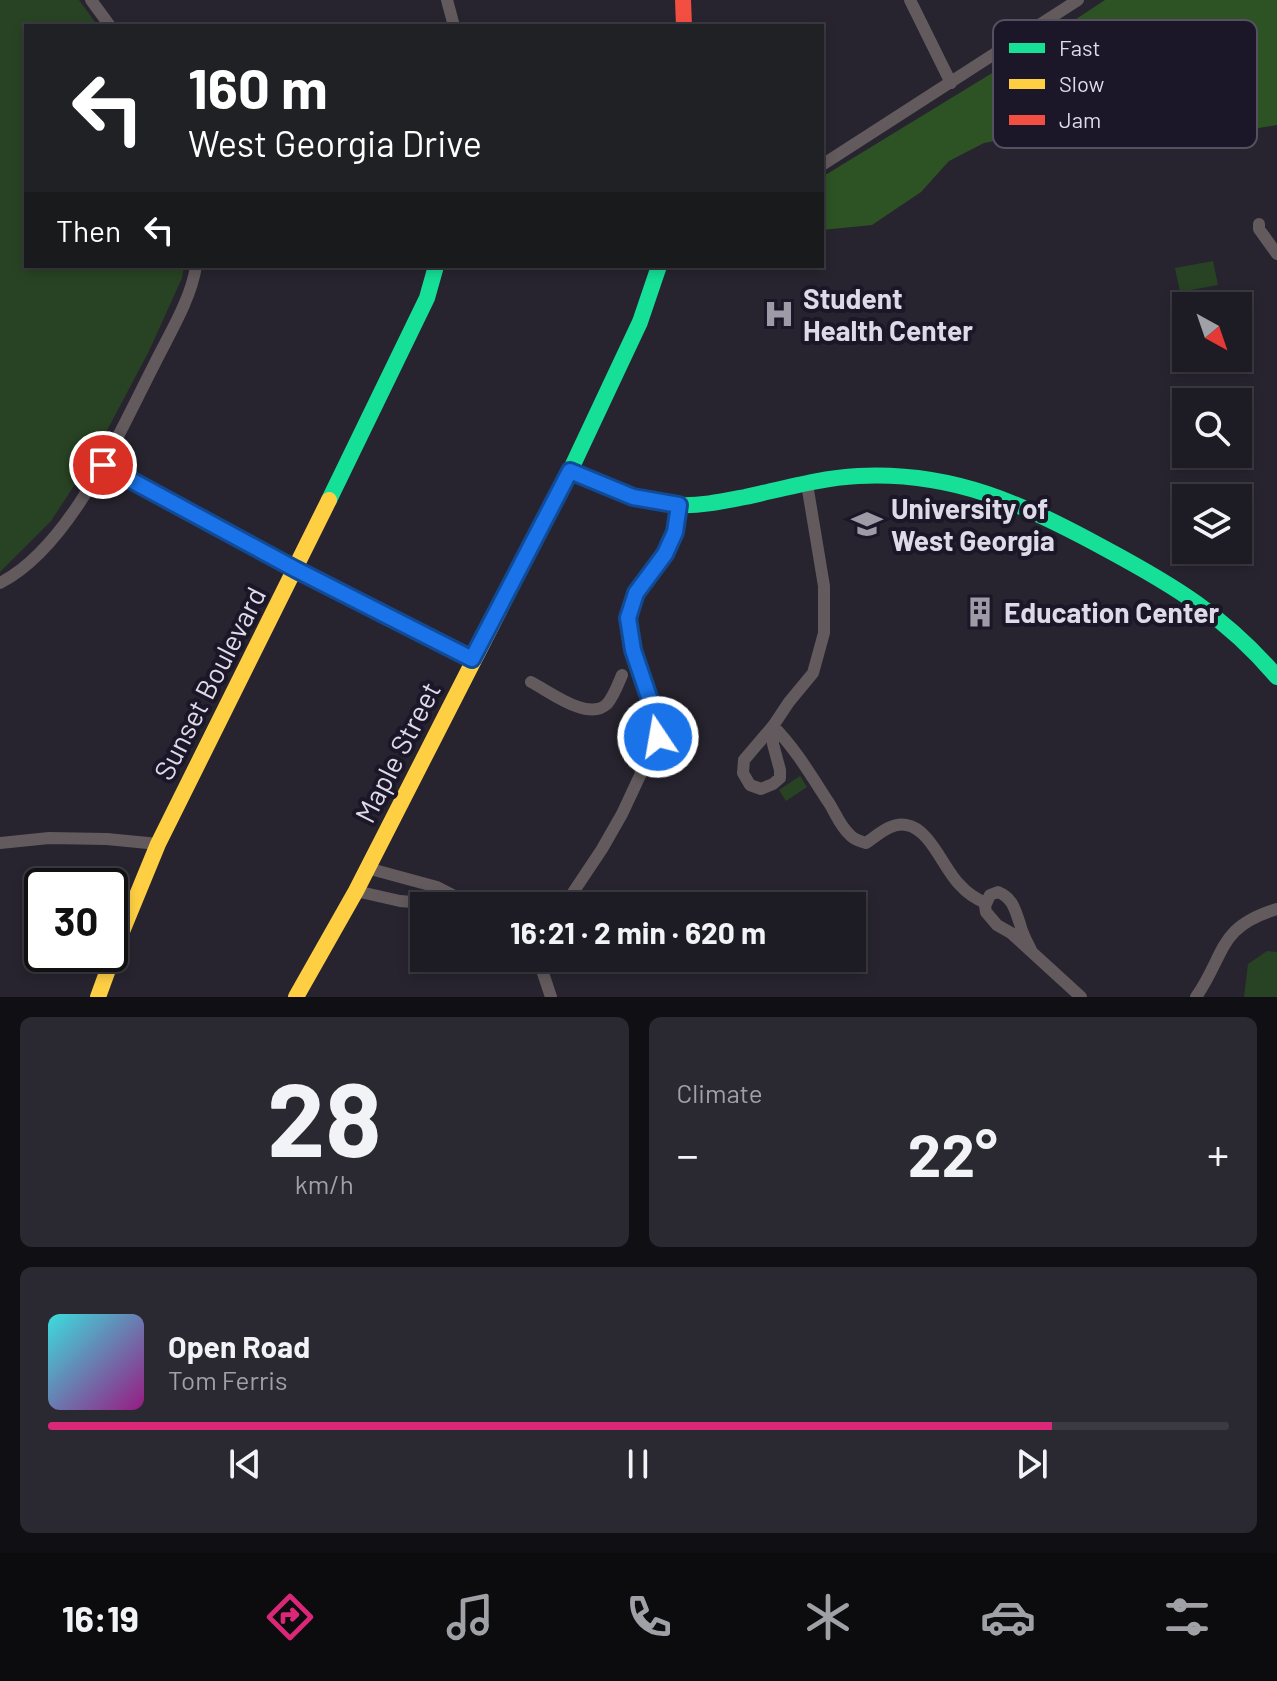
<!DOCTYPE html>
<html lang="en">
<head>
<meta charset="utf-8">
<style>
  body { margin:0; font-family:Barlow,sans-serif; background:#2a2830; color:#f1f3f6; height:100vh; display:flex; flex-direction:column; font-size:30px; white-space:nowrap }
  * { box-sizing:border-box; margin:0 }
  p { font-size:26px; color:#a0a1a6 }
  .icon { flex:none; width:44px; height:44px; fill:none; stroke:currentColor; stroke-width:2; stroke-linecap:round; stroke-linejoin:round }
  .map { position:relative; height:997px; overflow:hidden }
  .panel { display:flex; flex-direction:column; gap:20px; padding:20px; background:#100f13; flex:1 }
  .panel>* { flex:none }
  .banner { position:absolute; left:24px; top:24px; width:800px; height:244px; border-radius:0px; box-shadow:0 4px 12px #0003,0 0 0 2px #3b3941; background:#202124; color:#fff; overflow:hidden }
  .needle { width:52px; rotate:140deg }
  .buttons { position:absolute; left:1172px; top:292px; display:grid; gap:16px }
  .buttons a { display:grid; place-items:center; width:80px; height:80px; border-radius:0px; background:#1d1b23; box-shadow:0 4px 12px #0003,0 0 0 2px #3b3941; font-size:40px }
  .speed { position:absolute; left:24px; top:868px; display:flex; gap:16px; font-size:40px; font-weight:700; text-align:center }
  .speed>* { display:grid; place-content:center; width:104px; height:104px; border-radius:50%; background:#1d1b23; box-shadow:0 4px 12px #0003,0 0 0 2px #3b3941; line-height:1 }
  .speed .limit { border:4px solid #111; border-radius:12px; background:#fff; color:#111 }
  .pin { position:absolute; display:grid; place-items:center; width:68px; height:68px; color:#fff; margin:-34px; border:4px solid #fff; border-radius:50%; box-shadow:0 2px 8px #0007 }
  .me { position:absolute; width:88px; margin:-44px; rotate:348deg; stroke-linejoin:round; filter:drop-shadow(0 0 6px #0008) }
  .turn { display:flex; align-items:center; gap:28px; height:168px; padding:0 32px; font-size:36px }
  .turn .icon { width:104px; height:104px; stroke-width:2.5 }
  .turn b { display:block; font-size:56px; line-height:68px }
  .then { display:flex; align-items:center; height:76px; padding:0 32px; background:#0003; gap:16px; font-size:30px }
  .big { font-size:60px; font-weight:700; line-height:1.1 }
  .panel .tile { flex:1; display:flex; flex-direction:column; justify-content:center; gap:12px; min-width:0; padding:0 28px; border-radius:12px; background:#2a2830 }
  .panel .dial { align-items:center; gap:0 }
  .dial b { font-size:104px; line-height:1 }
  .song { display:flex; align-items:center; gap:24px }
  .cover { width:96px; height:96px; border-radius:12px; background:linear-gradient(135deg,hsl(180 70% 55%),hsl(310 70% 35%)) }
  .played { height:8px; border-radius:4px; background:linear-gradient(90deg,#db2777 85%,#3b3941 85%) }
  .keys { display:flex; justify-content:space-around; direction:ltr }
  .heat { display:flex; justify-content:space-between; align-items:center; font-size:44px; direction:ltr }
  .panel .tiles { flex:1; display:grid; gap:20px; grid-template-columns:1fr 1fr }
  .tile:last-child { grid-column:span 2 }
  .trip { position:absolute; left:410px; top:892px; width:456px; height:80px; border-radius:0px; background:#1d1b23; box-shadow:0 4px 12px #0003,0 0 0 2px #3b3941; font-weight:700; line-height:80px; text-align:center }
  .tab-bar { display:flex; height:128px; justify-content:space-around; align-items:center; background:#0c0b0e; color:#a0a1a6 }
  .tab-bar .icon { width:56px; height:56px }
  .tab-bar .current { color:#db2777 }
  .tab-bar b { font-size:36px; color:#f1f3f6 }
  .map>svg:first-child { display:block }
</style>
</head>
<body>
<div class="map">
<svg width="1277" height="997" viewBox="0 0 1277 997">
  <rect width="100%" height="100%" fill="#27242f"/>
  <path fill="#284323" d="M0 0H79L98 26H26V266H184L182 278 149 351 94 455 51 521 0 572Z
    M1213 261 1218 285 1180 292 1175 268Z
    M800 776 807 787 786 801 779 790Z
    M1267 951 1277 952V997H1244L1248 964Z"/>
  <path fill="#2d5325" d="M1105 0H1277V125L1182 141 1109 145 1028 134 984 143 949 161 921 192 872 225 822 230V177L1020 56Z"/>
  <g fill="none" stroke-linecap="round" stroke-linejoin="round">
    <path stroke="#625a5d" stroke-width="12" d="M91 0 110 26
      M447 0 454 26
      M910 0 951 83
      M822 165 1078 0
      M1259 224V229L1277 254
      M103 465 295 569 472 659
      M0 583C70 547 118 435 153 367 168 336 191 300 196 266
      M531 682C549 691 588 722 607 704 614 696 618 684 622 675
      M773 726V744L780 770V778L773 784 761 789 750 785 743 773 744 760 773 726 789 702 813 673 824 633V586L807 484
      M773 726C795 748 812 777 829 803 836 814 840 826 850 835 854 840 860 841 866 843 878 835 891 822 906 825 930 828 944 870 960 885 967 893 976 899 986 903
      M0 843 49 838 107 839 158 844
      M367 868 437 887 474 906
      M356 891 400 901 461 906
      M564 906 602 849 622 814 658 737 654 712 633 650 628 618 636 593 665 554 675 532 679 505
      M1031 950C1027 942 1022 933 1020 924 1015 910 1013 898 998 892L990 895 985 906 986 912 997 925 1011 933 1081 997
      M538 958 551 997
      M1196 997C1226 954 1217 927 1277 909"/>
    <path stroke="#16e098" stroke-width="16" d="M570 471C605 487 641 502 679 505 701 506 724 501 745 497 782 489 820 478 858 476 953 471 1023 504 1104 548 1173 585 1225 616 1277 677
      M329 500 427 298 436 266
      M499 611 570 471 640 322 659 266"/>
    <path stroke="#ffcf43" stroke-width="16" d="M98 997 121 934 158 844 329 500
      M296 997 356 891 499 611"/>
    <path stroke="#f24e42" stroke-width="16" d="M683 0 684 26"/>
  </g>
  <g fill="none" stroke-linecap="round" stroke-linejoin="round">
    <g stroke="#114b97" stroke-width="20">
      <path id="route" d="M103 465 295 569 472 659 570 471 633 497 679 505 675 532 665 554 636 593 628 618 633 650 654 712 658 737"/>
    </g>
    <use href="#route" stroke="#1a73e8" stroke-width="14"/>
  </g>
  <defs>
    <g id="hospital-bare" transform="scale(2.4)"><path d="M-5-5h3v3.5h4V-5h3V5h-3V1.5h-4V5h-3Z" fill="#9e9ba7" stroke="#1c1629" stroke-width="2.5" paint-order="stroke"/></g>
    <g id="university-bare" transform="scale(2.4)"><path d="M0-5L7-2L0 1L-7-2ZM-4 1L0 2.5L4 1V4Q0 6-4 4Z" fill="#9e9ba7" stroke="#1c1629" stroke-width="2.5" paint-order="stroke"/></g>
    <g id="building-bare" transform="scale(2.4)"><path d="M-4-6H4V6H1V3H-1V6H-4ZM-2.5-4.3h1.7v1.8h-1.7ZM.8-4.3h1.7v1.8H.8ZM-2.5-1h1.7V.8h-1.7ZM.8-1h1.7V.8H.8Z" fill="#9e9ba7" stroke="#1c1629" stroke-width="2.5" paint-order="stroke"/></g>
  </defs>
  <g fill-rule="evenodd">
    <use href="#hospital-bare" x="779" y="314"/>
    <use href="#university-bare" x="867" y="524"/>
    <use href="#building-bare" x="980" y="612"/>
  </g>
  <g text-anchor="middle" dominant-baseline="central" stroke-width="8" stroke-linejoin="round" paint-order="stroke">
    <g font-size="28" font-weight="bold" fill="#dedbe8" stroke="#1c1629" text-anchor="start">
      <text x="803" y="298">Student<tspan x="803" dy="32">Health Center</tspan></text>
      <text x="891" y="508">University of<tspan x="891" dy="32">West Georgia</tspan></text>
      <text x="1004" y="612">Education Center</text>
    </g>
    <g font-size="28" fill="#dedbe8" stroke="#1c1629">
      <text transform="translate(209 683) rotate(-63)">Sunset Boulevard</text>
      <text transform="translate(397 752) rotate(-63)">Maple Street</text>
    </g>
  </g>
  <rect x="993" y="20" width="264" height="128" rx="12" fill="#1c1629" stroke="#565162" stroke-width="2"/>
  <rect x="1009" y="43" width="36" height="10" fill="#16e098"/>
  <rect x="1009" y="79" width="36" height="10" fill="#ffcf43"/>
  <rect x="1009" y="115" width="36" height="10" fill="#f24e42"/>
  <g font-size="22" fill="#dedbe8">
    <text x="1059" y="56">Fast</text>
    <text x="1059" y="92">Slow</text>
    <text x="1059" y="128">Jam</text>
  </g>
</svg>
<div class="buttons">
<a><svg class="needle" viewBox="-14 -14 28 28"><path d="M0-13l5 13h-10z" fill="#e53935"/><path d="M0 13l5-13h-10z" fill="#a0a1a6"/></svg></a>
<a><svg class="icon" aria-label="search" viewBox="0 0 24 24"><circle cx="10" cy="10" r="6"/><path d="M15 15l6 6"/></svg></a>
<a><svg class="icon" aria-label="layers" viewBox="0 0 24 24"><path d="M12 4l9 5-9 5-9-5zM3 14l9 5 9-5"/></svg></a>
</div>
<div class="speed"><div class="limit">30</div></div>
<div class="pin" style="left:103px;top:465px;background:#d93025"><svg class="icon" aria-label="arrive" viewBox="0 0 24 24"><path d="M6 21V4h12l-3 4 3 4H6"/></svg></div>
<svg class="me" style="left:658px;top:737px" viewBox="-20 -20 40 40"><circle r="17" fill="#1a73e8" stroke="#fff" stroke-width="3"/><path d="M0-11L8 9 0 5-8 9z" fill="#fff"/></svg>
<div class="trip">16:21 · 2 min · 620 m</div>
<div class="banner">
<div class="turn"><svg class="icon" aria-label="left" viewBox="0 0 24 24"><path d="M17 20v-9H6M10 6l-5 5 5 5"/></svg><div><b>160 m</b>West Georgia Drive</div></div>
<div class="then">Then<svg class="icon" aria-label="left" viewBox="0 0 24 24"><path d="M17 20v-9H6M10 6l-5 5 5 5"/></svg></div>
</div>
</div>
<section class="panel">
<div class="tiles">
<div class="tile dial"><b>28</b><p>km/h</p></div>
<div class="tile"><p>Climate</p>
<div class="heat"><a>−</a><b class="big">22°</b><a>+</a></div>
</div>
<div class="tile">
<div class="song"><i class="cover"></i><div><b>Open Road</b><p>Tom Ferris</p></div></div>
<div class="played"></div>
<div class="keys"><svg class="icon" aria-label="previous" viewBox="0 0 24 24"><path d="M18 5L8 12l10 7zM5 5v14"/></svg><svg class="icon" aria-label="pause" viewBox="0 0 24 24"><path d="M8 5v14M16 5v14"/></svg><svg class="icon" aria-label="next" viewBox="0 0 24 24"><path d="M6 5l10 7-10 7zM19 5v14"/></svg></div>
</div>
</div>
</section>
<nav class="tab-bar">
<b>16:19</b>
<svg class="icon current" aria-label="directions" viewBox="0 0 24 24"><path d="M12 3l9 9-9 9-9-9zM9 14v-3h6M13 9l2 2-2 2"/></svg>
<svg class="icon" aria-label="music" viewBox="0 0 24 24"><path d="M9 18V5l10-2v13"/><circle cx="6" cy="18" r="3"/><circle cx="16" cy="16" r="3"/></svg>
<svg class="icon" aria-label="phone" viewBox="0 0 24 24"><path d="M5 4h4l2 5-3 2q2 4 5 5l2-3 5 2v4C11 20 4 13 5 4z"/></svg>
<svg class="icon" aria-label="climate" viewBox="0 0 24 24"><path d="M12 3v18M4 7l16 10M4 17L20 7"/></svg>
<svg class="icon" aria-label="car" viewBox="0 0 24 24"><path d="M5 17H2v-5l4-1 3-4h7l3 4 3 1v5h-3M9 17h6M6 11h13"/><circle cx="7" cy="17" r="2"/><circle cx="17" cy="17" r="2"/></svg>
<svg class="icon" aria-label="filters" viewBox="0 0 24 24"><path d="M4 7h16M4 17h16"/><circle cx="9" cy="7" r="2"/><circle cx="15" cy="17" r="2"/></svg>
</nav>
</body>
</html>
